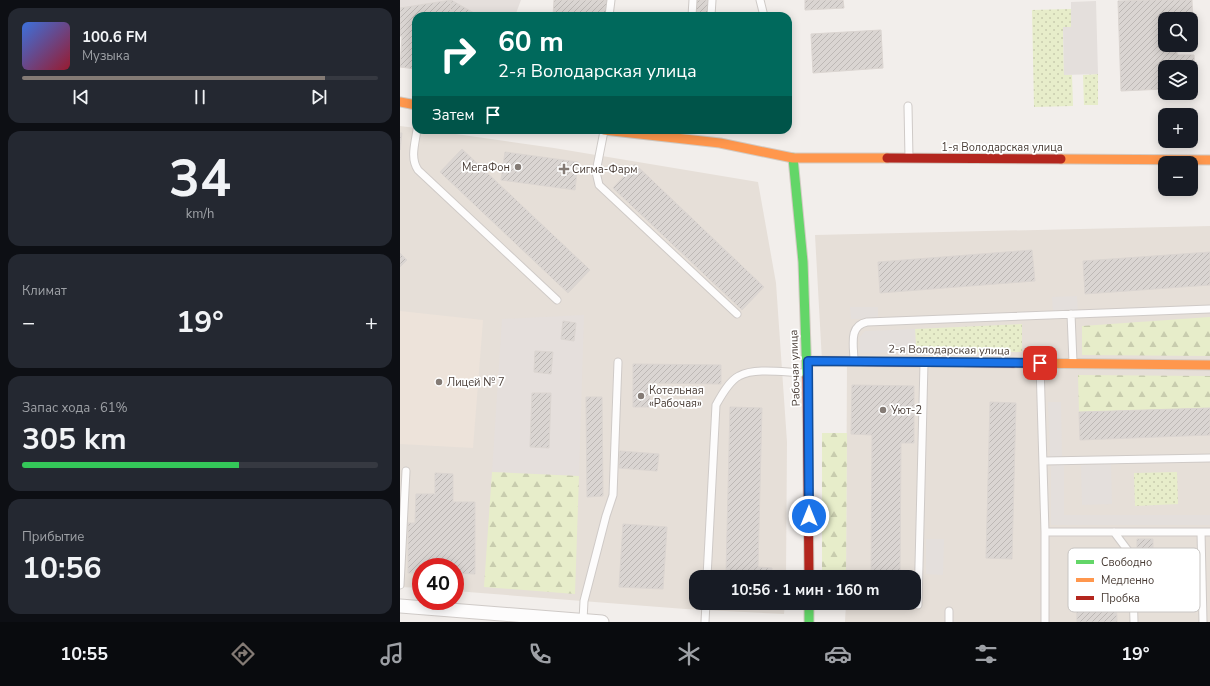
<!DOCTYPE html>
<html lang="ru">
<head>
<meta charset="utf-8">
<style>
  body { margin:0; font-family:"Nunito Sans",sans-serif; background:#242831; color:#f1f3f6; height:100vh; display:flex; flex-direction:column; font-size:15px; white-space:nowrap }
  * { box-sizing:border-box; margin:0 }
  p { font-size:13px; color:#9ea1a6 }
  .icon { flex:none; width:22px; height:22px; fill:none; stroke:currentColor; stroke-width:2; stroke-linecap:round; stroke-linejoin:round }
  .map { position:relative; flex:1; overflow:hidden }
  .side { display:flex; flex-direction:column; gap:8px; padding:8px; background:#0d0f14; width:400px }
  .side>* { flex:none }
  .banner { position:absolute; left:12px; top:12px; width:380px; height:122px; border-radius:12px; box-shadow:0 2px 10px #0003; background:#00695c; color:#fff; overflow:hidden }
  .tools { position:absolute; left:758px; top:12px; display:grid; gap:8px }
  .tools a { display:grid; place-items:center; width:40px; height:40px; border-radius:8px; background:#171b24; box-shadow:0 2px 10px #0003; font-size:20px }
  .speed { position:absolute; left:12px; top:558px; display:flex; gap:8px; font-size:20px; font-weight:700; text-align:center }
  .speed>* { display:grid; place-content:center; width:52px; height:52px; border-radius:50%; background:#171b24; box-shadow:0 2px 10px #0003; line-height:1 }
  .speed .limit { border:6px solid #d22; background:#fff; color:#111 }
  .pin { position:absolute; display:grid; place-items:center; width:34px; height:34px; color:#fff; margin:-17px; border-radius:8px; box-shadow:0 2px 6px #0006 }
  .me { position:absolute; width:44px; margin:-22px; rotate:0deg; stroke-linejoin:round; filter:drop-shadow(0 0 3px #0008) }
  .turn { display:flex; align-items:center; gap:14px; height:84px; padding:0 20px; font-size:18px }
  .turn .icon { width:52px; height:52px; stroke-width:2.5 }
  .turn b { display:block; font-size:28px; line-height:34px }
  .then { display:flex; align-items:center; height:38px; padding:0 20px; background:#0003; gap:8px; font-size:15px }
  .big { font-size:30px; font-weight:700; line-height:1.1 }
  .side .tile { flex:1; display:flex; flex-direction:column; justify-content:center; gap:6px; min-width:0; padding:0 14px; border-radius:12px; background:#242831 }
  .side .dial { align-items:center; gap:0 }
  .dial b { font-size:52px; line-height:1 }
  .song { display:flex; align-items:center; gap:12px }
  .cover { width:48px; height:48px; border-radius:6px; background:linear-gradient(135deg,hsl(220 70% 55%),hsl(350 70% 35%)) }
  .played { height:4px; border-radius:2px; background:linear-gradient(90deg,#847b75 85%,#363941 85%) }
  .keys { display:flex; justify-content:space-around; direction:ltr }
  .heat { display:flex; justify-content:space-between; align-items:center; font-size:22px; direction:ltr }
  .charge { height:6px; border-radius:3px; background:linear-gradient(90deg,#34c759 61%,#363941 0) }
  .trip { position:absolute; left:289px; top:570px; width:232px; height:40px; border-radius:12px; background:#171b24; box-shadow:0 2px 10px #0003; font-weight:700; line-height:40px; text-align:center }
  .dock { display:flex; height:64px; justify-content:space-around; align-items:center; background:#090b0e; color:#9ea1a6 }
  .dock .icon { width:28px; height:28px }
  .dock .active { color:#847b75 }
  .dock b { font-size:18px; color:#f1f3f6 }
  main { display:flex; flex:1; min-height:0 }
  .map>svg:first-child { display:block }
</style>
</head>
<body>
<main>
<section class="side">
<div class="tile">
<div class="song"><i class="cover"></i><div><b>100.6 FM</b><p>Музыка</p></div></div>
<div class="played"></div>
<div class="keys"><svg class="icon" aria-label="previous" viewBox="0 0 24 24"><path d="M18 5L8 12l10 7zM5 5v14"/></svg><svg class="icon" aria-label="pause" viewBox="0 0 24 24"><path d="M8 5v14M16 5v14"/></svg><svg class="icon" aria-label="next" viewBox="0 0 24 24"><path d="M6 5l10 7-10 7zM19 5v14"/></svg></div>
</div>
<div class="tile dial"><b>34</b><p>km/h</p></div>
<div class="tile"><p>Климат</p>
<div class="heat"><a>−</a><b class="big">19°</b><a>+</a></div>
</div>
<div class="tile"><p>Запас хода · 61%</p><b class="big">305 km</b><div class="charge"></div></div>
<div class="tile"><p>Прибытие</p><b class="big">10:56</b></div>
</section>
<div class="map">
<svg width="810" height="622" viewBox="0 0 810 622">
  <defs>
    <pattern id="grass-dots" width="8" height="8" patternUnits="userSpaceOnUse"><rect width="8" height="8" fill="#e7edca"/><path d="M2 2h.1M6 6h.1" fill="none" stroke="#c8ccae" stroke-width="1.8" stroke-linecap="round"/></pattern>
    <pattern id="forest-firs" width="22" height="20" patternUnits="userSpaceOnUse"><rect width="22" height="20" fill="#e7edca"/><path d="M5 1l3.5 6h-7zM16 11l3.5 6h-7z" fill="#c8ccae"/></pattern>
    <pattern id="building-hatch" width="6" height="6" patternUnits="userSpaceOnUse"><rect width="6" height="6" fill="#dad5d2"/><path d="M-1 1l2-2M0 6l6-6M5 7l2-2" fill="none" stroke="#bdb8b5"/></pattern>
  </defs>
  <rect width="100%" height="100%" fill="#f2eeeb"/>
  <path fill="#e6dfd8" d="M0 126 16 128V130H28L154 148 358 182 376 283 387 442 386 577H296V603H385L384 614 285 609 55 591V567H21V588L0 587Z
    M810 226V622H445L446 603H514V577H446L447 361H422L415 235Z"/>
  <path fill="#e5dfdc" d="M0 0H49L0 8Z
    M51 0H121L115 16H50Z
    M184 315 179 476 92 472 102 319Z"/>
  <path fill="#ede3da" d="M0 311 83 320 73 448 0 444Z"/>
  <path fill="url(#grass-dots)" d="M671 9V27H663L664 75H672L673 106 634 107 632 10Z
    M698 74V105H684L683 75Z
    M622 324V352H516L515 329Z
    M777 472 778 504 735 506 734 473Z"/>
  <path fill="url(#forest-firs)" d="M810 317V356L682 355V326Z
    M678 375 810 376V408L679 412Z
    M422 433H447L446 577H422Z
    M92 472 179 476 175 594 84 587Z"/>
  <path fill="#e4dfdc" d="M696 1 698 74 664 75 663 27H671V2Z
    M677 296 678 311 653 312 652 297Z
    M450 307H478V319H451Z
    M515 329 516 352 460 353 459 338 465 331Z
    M648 402H661L662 457H650Z
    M711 464 712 504 682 505 681 465Z
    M651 465H664V515H810V525H651Z
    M526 539H544L543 575 526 574Z"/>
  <path fill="url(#building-hatch)" stroke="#dbd5d1" d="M51 0 50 16H16V69L0 67 2 36H0V8Z
    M51 0 74 13 73 16H50Z
    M154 0H207L206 16H153Z
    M297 0H309L308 16H296Z
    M405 0H443L444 8 405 10Z
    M751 0H792L793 28H791V19H765V45H777V55H794L795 88H791V67H765V89L721 91 718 1Z
    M481 30 483 68 413 73 411 34Z
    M0 133H2L0 150Z
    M62 149 190 270 168 293 40 172Z
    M105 152 178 162 175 190 101 180Z
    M235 164 364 287 342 310 213 188Z
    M632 250 635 281 480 293 478 262Z
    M810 252V285L685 294 683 261Z
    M0 253 7 260 0 267Z
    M163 321 176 323 174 341 161 339Z
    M135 351 153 352 151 374 134 372Z
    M233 364 321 365V384L250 383V407H233Z
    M452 385 514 386V443H501L500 577H471L472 435 451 434Z
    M132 393H151L149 448 130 447Z
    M186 397H202L203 496 187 497Z
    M590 402 616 403 612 559 586 558Z
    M330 407 362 408 358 567 372 568 371 577H340V573H326Z
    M810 408V435L680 440 679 412Z
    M220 451 259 454 257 471 219 468Z
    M35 473 53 474V502H75V574L55 573V567H21V573H8V523H15L16 494H35Z
    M223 524 267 527 263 589 219 587Z
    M737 539H753V550H737Z
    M715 556 717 622H677L676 558Z"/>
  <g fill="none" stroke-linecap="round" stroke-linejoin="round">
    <g stroke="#cfcac7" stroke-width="9">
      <path id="lane" d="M360 0 364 16
        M209 16 211 0
        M292 16 293 0
        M311 16 312 0
        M508 106 509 158
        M17 130C15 144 10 158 18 170L157 300
        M204 131 196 172 199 185 337 314
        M671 314 673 362
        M454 361C454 346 448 326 467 322L810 309
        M640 365 645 532H810
        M644 461 810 458
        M714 532 732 556 734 622
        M801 532 803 622
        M307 577 316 405C321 396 329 381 339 376 356 367 387 373 406 373
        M0 585 6 471
        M518 605 524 363
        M183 620 184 601 206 516 213 495 218 362
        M305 622 306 603
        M549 622V611
        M645 622V532"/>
    </g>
    <g stroke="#cfcac7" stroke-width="15">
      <path id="street" d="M0 606 202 622"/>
    </g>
    <g stroke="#d3cbc3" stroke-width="11">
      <path id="fast" d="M393 158 403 262 407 377
        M409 603V622"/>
    </g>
    <g stroke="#d3cbc3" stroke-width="11">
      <path id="slow" d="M0 102 16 105
        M204 130 320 143 393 158H487
        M661 159 810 160
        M613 363 810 365"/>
    </g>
    <g stroke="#d3cbc3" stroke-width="11">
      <path id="jam" d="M487 158 661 159
        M408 361 613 363
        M407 377 409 577"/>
    </g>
    <use href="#lane" stroke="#fdfcfc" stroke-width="7"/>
    <use href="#street" stroke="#fdfcfc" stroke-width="13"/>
    <use href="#fast" stroke="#63d668" stroke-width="9"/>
    <use href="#slow" stroke="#ff974d" stroke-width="9"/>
    <use href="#jam" stroke="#b3261e" stroke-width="9"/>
  </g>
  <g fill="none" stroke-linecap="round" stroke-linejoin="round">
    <g stroke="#114b97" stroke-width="10">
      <path id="route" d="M409 516 408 361 640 363"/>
    </g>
    <use href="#route" stroke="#1a73e8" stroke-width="7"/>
  </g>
  <g fill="#847b75" stroke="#fff" stroke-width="1.5">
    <circle cx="118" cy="167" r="4"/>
    <path d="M162 163h4v4h4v4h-4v4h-4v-4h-4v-4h4z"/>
    <circle cx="39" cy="382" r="4"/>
    <circle cx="241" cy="396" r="4"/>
    <circle cx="483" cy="410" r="4"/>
  </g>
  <g text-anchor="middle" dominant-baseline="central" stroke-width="3.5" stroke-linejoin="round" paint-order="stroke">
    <g font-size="11" fill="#493d36" stroke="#fff">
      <text x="602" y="147">1-я Володарская улица</text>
      <text transform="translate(549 350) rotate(1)">2-я Володарская улица</text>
      <text transform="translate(395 368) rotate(-92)">Рабочая улица</text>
    </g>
    <g font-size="11" fill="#493d36" stroke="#fff" text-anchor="start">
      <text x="110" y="167" text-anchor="end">МегаФон</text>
      <text x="172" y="169">Сигма-Фарм</text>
      <text x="47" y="382">Лицей № 7</text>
      <text x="249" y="390">Котельная<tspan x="249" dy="13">«Рабочая»</tspan></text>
      <text x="491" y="410">Уют-2</text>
    </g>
  </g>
  <rect x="668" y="548" width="132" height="64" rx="6" fill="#fff" stroke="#c8c5c3" stroke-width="1"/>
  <rect x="676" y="560" width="18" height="4" fill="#63d668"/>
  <rect x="676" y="578" width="18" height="4" fill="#ff974d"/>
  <rect x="676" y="596" width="18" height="4" fill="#b3261e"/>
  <g font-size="11" fill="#493d36">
    <text x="701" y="566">Свободно</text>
    <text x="701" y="584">Медленно</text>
    <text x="701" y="602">Пробка</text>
  </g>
</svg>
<div class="tools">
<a><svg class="icon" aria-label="search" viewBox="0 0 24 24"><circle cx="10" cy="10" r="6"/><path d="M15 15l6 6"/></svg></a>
<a><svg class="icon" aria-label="layers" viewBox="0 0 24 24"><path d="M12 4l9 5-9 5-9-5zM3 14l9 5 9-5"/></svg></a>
<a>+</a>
<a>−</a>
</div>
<div class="speed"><div class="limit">40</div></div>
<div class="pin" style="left:640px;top:363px;background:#d93025"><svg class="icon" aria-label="arrive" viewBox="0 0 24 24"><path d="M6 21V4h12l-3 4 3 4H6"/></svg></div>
<svg class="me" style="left:409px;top:516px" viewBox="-20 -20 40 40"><circle r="17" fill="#1a73e8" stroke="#fff" stroke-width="3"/><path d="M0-11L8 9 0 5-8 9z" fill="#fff"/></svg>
<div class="trip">10:56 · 1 мин · 160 m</div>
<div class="banner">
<div class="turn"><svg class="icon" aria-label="right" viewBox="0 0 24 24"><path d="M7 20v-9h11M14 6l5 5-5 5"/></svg><div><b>60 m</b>2-я Володарская улица</div></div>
<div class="then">Затем<svg class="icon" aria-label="arrive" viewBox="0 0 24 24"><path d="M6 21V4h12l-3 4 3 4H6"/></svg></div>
</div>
</div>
</main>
<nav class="dock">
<b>10:55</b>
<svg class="icon active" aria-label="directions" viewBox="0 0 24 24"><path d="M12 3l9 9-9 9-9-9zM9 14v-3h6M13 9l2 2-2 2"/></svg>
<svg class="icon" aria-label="music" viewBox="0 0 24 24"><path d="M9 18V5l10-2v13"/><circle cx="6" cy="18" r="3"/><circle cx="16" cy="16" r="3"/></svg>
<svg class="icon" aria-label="phone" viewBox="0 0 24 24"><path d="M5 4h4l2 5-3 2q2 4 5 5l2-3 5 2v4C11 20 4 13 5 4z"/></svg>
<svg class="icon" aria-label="climate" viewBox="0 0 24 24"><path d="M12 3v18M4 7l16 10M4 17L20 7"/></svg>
<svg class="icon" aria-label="car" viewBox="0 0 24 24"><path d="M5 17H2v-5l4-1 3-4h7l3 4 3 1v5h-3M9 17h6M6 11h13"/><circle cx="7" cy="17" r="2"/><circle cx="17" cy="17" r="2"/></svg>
<svg class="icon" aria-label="filters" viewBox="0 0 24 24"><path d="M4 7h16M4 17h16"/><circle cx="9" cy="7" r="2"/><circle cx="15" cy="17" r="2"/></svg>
<b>19°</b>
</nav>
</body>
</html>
